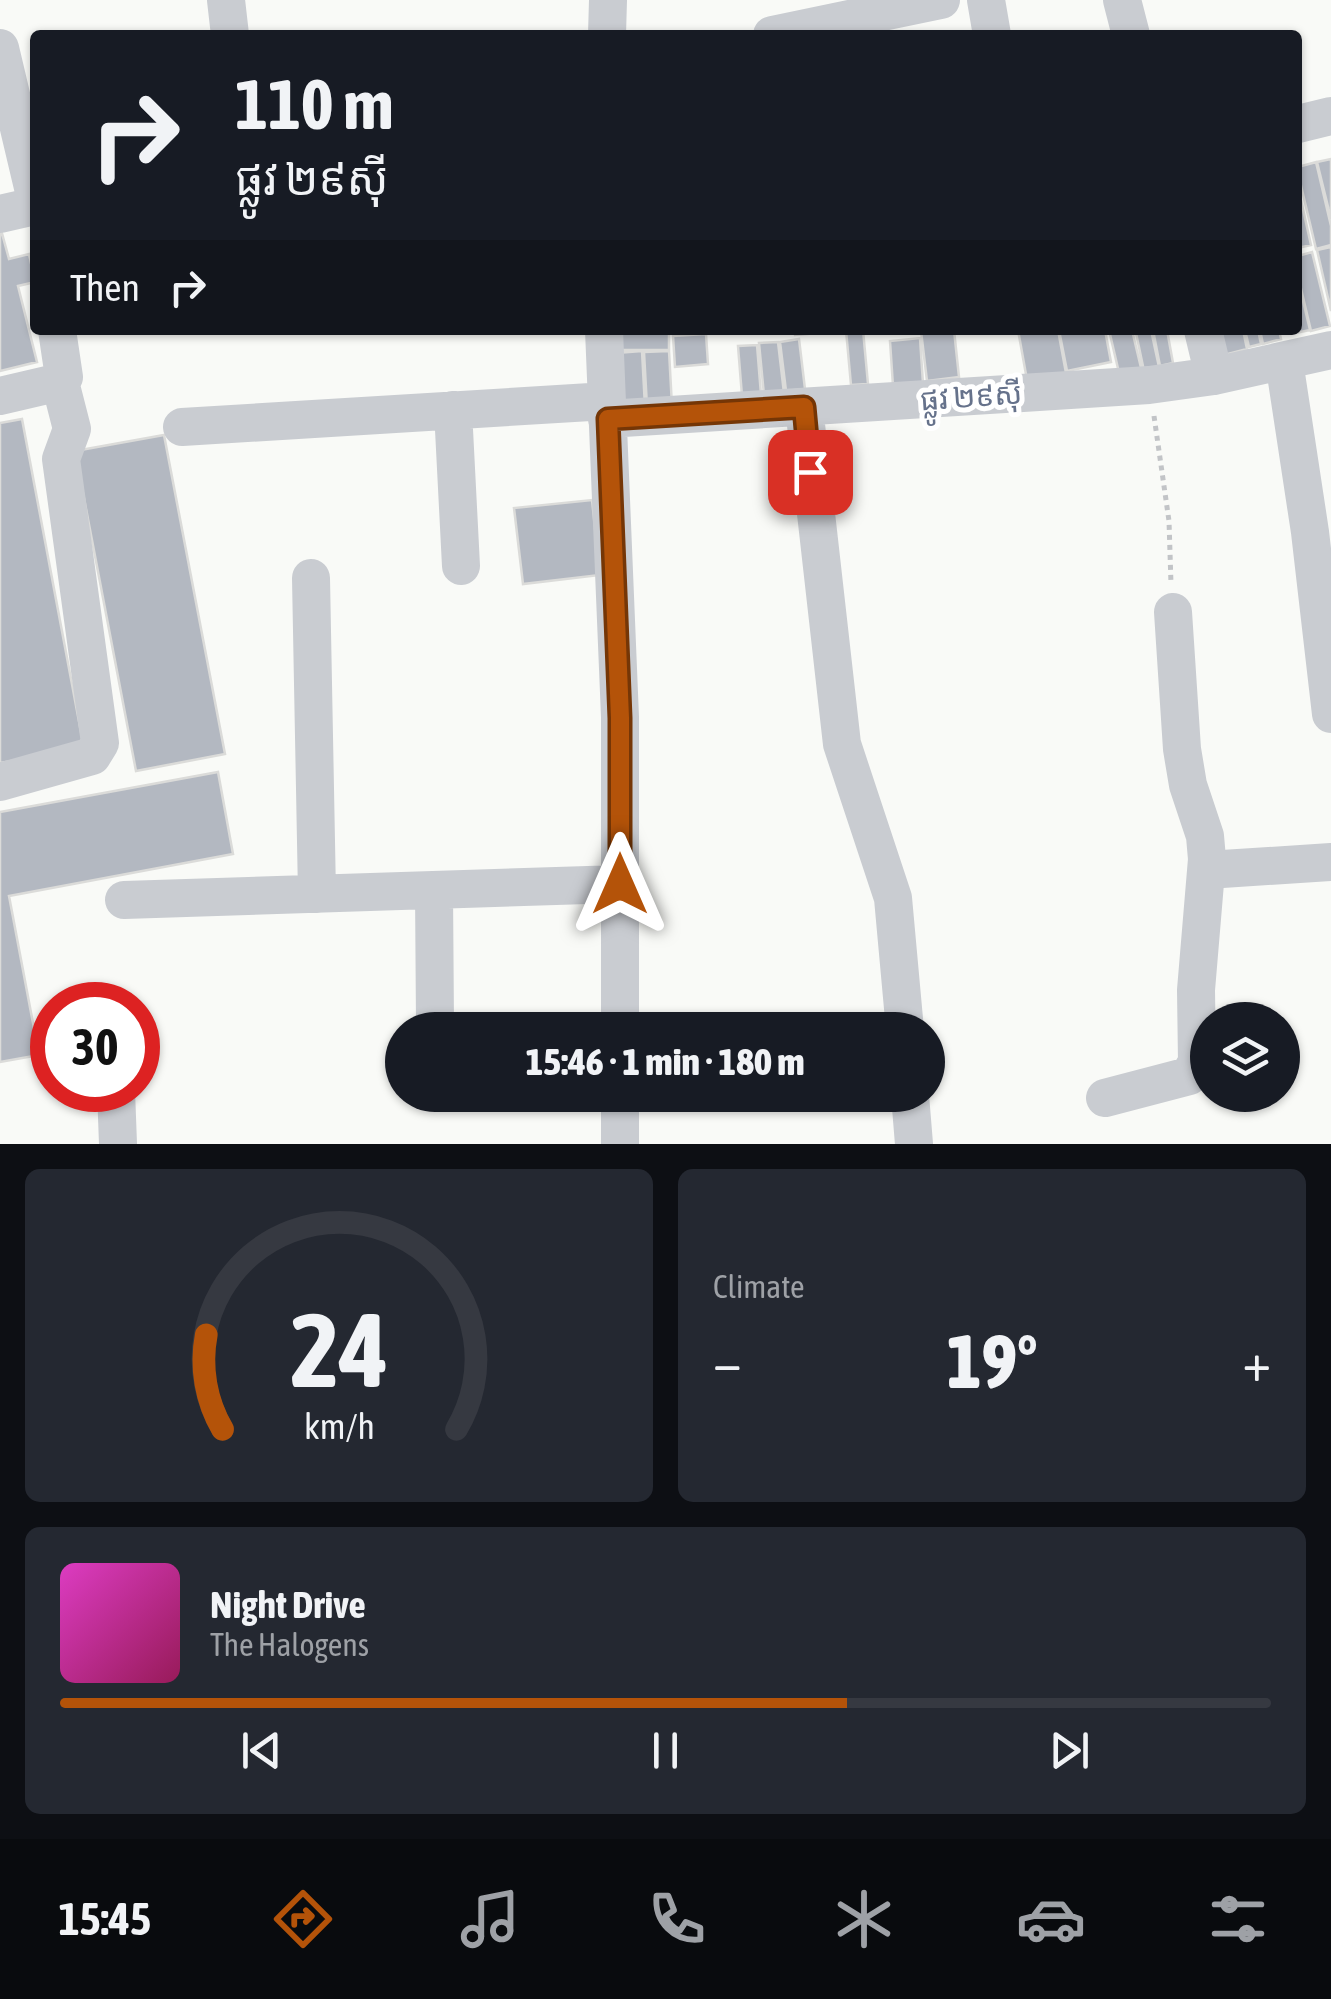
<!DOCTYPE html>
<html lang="en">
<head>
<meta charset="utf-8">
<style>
  body { margin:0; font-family:"Asap Condensed","Noto Sans Khmer",sans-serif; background:#242831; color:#f1f3f6; height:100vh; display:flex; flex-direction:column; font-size:38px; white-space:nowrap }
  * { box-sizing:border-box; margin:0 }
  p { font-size:32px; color:#9ea1a6 }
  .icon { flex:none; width:55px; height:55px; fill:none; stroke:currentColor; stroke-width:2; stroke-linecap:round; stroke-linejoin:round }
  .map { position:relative; height:1144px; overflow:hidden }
  .side { display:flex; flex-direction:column; gap:25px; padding:25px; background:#0d0f14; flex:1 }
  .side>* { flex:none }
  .guide { position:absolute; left:30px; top:30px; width:1272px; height:305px; border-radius:10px; box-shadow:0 2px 8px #0004; background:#171b24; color:#f1f3f6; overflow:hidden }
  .fabs { position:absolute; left:1190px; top:1002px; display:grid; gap:20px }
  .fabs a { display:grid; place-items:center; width:110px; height:110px; border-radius:50%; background:#171b24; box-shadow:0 2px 8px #0004; font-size:50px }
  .speed { position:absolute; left:30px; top:982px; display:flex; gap:20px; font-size:50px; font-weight:700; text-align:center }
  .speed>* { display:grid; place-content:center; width:130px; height:130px; border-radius:50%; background:#171b24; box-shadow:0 2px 8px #0004; line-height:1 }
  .speed .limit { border:15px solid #d22; background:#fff; color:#111 }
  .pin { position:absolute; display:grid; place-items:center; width:85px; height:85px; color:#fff; margin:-42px; border-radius:20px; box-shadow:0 5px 15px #0006 }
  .me { position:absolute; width:110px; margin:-55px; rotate:0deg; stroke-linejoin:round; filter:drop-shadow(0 0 8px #0008) }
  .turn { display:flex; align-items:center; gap:35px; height:210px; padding:0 40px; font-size:45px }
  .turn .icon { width:130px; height:130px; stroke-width:2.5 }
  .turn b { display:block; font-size:70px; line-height:85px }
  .then { display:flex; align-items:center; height:95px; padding:0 40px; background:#0003; gap:20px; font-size:38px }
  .big { font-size:75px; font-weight:800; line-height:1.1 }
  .side .tile { flex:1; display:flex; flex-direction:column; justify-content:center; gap:15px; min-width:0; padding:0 35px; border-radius:15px; background:#242831 }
  .side .dial { align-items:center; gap:0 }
  .dial svg { height:260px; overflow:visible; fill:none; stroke:#363941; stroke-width:7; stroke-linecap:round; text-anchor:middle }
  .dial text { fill:#f1f3f6; stroke:none }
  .song { display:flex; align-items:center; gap:30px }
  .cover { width:120px; height:120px; border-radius:15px; background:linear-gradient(135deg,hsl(310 70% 55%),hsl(330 70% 35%)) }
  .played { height:10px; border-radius:5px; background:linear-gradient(90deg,#b45309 65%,#363941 65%) }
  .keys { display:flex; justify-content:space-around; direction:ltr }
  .heat { display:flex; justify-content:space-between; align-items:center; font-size:55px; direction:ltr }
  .side .tiles { flex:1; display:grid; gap:25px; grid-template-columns:1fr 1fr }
  .tile:last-child { grid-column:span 2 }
  .trip { position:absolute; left:385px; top:1012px; width:560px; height:100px; border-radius:50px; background:#171b24; box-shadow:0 2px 8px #0004; font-weight:800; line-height:100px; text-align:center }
  .tab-bar { display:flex; height:160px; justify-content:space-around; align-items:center; background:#090b0e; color:#9ea1a6 }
  .tab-bar .icon { width:70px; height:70px }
  .tab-bar .current { color:#b45309 }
  .tab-bar b { font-size:45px; color:#f1f3f6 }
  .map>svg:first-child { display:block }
</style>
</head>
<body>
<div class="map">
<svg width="1331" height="1144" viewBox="0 0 1331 1144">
  <rect width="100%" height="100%" fill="#f9faf7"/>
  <path fill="#b3b8c1" stroke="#dbdbd9" stroke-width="2.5" d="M1331 159V219L1317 162Z
    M1316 162 1331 226V245L1316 249 1298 173V167Z
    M1298 187 1311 245 1298 248Z
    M0 226 9 259 29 254 35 282 18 286 37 362 0 371Z
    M1331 247V311L1317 250Z
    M1312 252 1330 326 1311 331 1298 276V256Z
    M1298 280 1310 330 1296 333 1298 330Z
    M617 330H669V350H617Z
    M794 330H842V331L795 335Z
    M846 330H863L868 384 851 385Z
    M954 330 959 377 927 381 921 331Z
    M1018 330H1058L1066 373 1027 380Z
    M1059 330H1105L1111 362 1067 371Z
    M1109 330H1132L1142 372 1120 377Z
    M1151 330 1159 367 1144 371 1136 333Z
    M1153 330H1167L1173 363 1160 366Z
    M1218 330H1243L1247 349 1224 355Z
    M1245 330H1258L1261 344 1249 347Z
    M1260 330H1279L1281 339 1263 344Z
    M706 334 708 364 675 367 673 336Z
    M920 338 923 384 893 386 890 341Z
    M799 339 805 389 786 391 780 342Z
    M778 342 784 393 764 395 759 343Z
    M757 345 761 395 742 396 738 346Z
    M642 351 645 407 619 408 616 353Z
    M669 351 672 406 647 407 644 352Z
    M22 419 84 748 0 763V423Z
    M164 435 225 754 136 771 75 451Z
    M592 500 600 575 523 584 514 508Z
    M218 772 233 854 9 896 39 1055 0 1062V812Z"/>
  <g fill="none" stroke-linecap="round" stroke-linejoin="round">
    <path stroke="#c2c4c7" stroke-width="5" stroke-dasharray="5 5" stroke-linecap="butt" d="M1154 416 1169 521 1171 584"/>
    <path stroke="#c9ccd1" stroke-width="38" d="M226 0 230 35
      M986 0 992 35
      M1122 0 1131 35
      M607 35 608 0
      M772 35 941 0
      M0 48 35 196
      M1298 124 1331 116
      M0 214 35 206
      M604 330 620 717V1030
      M1203 330 1214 376
      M1284 361 1310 532 1331 714
      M0 396 60 382 64 377 57 330
      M804 407 842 744 893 898 905 1030
      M453 410 461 566
      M607 419 1149 385 1214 376 1331 350
      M182 427 607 401
      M311 578 317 894
      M0 782 92 756 100 743 61 459 72 429 60 382
      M1207 870 1331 862
      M434 890 435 1023
      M124 900 620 884
      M116 1090 118 1144
      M620 1095V1144
      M910 1095 914 1144
      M1105 1098 1189 1076 1197 1062 1196 990 1207 859 1205 836 1188 785 1182 749 1173 612"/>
  </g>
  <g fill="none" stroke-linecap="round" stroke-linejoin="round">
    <g stroke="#753606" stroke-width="25">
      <path id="route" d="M620 884V718L608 419 804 407 810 472"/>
    </g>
    <use href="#route" stroke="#b45309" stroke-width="18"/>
  </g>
  <g text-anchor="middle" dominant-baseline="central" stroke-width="10" stroke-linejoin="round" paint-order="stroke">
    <g font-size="30" fill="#66728b" stroke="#fff">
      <text transform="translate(971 396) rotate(-4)">ផ្លូវ ២៩ស៊ី</text>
    </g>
  </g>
</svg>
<div class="fabs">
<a><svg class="icon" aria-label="layers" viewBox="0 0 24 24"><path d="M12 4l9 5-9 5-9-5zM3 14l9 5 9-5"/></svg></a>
</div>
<div class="speed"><div class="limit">30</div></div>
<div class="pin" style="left:810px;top:472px;background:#d93025"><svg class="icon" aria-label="arrive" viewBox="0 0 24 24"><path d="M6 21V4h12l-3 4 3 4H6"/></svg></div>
<svg class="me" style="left:620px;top:884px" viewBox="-20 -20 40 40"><path d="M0-17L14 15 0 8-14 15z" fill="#b45309" stroke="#fff" stroke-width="4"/></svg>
<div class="trip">15:46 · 1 min · 180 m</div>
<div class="guide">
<div class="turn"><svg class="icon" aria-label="right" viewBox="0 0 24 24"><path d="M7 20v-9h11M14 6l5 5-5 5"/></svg><div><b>110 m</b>ផ្លូវ ២៩ស៊ី</div></div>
<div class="then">Then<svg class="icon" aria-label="right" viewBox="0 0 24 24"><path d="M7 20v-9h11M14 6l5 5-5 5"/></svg></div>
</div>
</div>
<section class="side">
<div class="tiles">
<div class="tile dial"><svg viewBox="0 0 100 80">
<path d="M14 69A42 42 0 1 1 86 69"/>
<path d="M14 69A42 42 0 0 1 9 40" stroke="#b45309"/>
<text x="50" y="56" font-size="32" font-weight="700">24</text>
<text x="50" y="72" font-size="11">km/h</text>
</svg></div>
<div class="tile"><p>Climate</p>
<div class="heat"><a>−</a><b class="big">19°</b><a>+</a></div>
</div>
<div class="tile">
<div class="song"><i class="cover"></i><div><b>Night Drive</b><p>The Halogens</p></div></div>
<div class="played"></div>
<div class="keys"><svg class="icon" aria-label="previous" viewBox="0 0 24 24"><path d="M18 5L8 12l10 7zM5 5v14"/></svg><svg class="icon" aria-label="pause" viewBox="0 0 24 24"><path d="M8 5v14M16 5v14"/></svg><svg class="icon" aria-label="next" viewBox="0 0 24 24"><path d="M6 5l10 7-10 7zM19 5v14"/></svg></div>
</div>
</div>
</section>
<nav class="tab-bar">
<b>15:45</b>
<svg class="icon current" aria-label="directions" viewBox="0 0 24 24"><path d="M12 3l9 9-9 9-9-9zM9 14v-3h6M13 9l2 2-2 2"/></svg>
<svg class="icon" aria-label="music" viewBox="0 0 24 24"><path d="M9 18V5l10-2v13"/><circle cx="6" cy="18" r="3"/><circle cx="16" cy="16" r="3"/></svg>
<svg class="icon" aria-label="phone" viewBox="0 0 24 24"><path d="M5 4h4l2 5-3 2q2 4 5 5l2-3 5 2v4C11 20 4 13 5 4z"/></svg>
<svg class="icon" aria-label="climate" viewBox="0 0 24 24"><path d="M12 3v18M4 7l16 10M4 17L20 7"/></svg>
<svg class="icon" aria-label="car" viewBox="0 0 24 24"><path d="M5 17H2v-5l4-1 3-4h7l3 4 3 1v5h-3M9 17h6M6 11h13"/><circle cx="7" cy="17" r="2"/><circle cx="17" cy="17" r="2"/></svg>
<svg class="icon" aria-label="filters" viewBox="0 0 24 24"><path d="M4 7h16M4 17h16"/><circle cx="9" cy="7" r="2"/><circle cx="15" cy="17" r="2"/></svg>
</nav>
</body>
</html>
